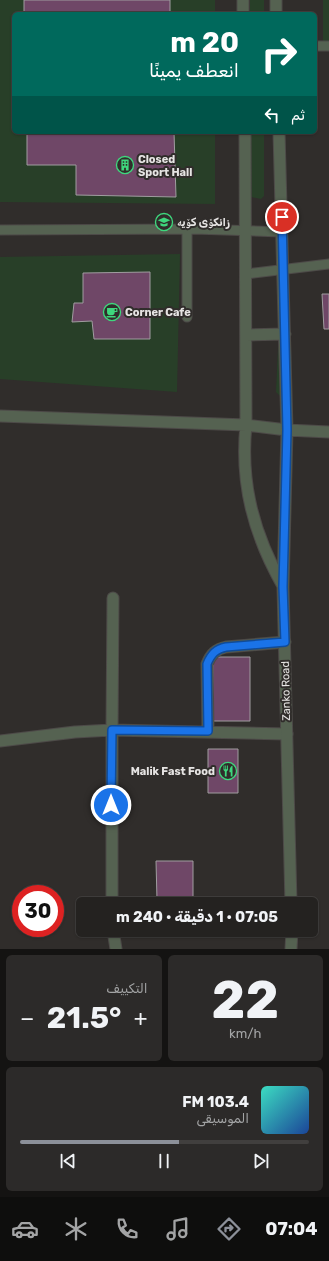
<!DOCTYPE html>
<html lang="ar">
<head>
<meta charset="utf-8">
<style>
  body { margin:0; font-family:Rubik,"Noto Naskh Arabic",sans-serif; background:#2c2a29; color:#f1f3f6; direction:rtl; height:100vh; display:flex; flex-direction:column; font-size:15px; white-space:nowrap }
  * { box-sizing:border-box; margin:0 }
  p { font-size:13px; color:#a3a4a5 }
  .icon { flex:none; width:22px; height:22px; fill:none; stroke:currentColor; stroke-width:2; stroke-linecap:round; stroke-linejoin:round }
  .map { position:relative; height:949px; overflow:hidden; direction:ltr }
  .side { display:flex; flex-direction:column; gap:6px; padding:6px; background:#141312; flex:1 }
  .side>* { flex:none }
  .top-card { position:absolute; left:12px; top:12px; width:305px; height:122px; border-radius:6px; box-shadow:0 1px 3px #0004,0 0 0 1px #413f3e; direction:rtl; background:#00695c; color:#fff; overflow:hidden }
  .speed { position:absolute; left:12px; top:885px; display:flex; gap:8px; font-size:20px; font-weight:700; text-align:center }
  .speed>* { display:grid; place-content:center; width:52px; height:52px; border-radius:50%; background:#242220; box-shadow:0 1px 3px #0004,0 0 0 1px #413f3e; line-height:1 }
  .speed .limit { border:6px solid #d22; background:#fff; color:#111 }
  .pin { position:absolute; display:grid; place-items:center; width:34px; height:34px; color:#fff; margin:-17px; border:2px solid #fff; border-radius:50%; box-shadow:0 1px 4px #0007 }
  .me { position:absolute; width:44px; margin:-22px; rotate:0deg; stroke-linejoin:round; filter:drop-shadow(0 0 3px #0008) }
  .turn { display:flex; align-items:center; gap:14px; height:84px; padding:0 12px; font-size:18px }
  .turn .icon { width:52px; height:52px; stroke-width:2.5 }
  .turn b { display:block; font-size:28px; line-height:34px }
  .then { display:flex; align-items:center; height:38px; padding:0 12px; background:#0003; gap:8px; font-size:15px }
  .big { font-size:30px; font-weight:700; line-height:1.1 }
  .side .widget { flex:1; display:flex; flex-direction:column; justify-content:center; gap:6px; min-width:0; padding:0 14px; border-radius:6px; background:#2c2a29 }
  .side .dial { align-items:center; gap:0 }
  .dial b { font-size:52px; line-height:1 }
  .song { display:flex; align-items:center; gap:12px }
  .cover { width:48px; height:48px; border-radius:6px; background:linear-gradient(135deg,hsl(170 70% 55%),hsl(220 70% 35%)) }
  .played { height:4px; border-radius:2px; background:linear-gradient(90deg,#8c9099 55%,#413f3e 55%) }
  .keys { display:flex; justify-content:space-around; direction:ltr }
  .heat { display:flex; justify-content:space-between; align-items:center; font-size:22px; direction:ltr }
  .side .tiles { flex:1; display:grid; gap:6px; grid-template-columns:1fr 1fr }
  .widget:last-child { grid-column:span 2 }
  .trip { position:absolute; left:76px; top:897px; width:242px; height:40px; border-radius:6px; background:#242220; box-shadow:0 1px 3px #0004,0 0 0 1px #413f3e; font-weight:700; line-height:40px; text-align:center; direction:rtl }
  .dock { display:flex; height:64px; justify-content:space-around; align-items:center; background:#0e0e0d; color:#a3a4a5 }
  .dock .icon { width:28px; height:28px }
  .dock .selected { color:#8c9099 }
  .dock b { font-size:18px; color:#f1f3f6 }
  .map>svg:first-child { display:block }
</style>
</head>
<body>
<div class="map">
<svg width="329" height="949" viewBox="0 0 329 949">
  <rect width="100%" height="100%" fill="#302d2b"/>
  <path fill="#283f28" d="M0 0H215V14H14V132H215V204L0 202Z
    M250 0H264V14H250Z
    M323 0H329V43L323 44Z
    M250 132H264V196L261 199 251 197Z
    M180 254 177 392 0 379V257Z
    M281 342V397L276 392 278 348Z"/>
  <path fill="#6f4767" stroke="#a09da0" d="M24 0H170V14H24Z
    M27 132H174L176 197 76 195V165H27Z
    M150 272V339H94L92 321 72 322 74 303H83V273Z
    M322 294H329V329H324Z
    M213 657H250V721H213Z
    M208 749H238V793H208Z
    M156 861H193V900H157Z"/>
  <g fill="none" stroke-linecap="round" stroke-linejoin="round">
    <g stroke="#4d4a48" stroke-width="11">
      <path id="service" d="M315 46H329
        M187 229V317
        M0 230 194 229 282 232
        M246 274 329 264"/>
    </g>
    <g stroke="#4d4a48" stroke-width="13">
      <path id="minor" d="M208 731 207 664C211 654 216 649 226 647L285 642
        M0 741 75 732 112 730 287 734
        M112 904V730L113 598
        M113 930 116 949"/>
    </g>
    <g stroke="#4d4a48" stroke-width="13">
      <path id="tertiary" d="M243 0V14
        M276 0V14
        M245 132 246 425C240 484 254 535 283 586
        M279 132 287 430 283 587 291 904
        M246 335 285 334
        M0 416 246 425 287 430 329 432
        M291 949 292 930"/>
    </g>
    <use href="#service" stroke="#556251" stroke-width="9"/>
    <use href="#minor" stroke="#556251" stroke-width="11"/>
    <use href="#tertiary" stroke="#556251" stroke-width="11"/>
  </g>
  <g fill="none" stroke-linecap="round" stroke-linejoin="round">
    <g stroke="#114b97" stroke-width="10">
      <path id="route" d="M111 805 112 730 208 731 207 664C211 654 216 649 226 647L285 642 283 587 287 430 282 217"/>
    </g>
    <use href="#route" stroke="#1a73e8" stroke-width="7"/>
  </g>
  <defs>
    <g id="building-ring" transform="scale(0.9)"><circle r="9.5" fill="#302d2b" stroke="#3ed77d" stroke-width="1.5"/><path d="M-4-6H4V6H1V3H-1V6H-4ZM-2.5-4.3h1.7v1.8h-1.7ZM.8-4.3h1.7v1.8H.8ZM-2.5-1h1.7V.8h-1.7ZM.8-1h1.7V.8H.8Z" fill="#3ed77d"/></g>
    <g id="university-ring" transform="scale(0.9)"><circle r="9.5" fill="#302d2b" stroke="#3ed77d" stroke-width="1.5"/><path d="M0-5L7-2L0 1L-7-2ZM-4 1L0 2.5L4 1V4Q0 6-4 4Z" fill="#3ed77d"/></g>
    <g id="cafe-ring" transform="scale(0.9)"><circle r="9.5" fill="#302d2b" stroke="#3ed77d" stroke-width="1.5"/><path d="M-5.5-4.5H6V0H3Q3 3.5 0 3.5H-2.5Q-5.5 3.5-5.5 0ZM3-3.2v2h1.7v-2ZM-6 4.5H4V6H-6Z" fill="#3ed77d"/></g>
    <g id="restaurant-ring" transform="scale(0.9)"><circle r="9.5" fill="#302d2b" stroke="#3ed77d" stroke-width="1.5"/><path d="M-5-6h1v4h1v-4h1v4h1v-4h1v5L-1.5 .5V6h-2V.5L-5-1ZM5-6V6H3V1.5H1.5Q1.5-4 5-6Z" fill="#3ed77d"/></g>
  </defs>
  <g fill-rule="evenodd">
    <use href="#building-ring" x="125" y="165"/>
    <use href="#university-ring" x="164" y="222"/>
    <use href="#cafe-ring" x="112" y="312"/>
    <use href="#restaurant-ring" x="228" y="771"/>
  </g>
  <g text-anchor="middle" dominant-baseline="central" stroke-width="4" stroke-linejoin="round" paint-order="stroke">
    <g font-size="11" font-weight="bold" fill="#e6e4e3" stroke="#302d2b" text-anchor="start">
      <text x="138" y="159">Closed<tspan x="138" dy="13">Sport Hall</tspan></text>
      <text x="177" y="222">زانکۆی کۆیە</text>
      <text x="125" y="312">Corner Cafe</text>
      <text x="215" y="771" text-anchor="end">Malik Fast Food</text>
    </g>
    <g font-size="11" fill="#e6e4e3" stroke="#302d2b">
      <text transform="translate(286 691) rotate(-91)">Zanko Road</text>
    </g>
  </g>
</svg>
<div class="speed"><div class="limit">30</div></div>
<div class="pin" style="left:282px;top:217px;background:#d93025"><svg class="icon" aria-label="arrive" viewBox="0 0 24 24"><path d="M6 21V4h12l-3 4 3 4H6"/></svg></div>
<svg class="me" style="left:111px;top:805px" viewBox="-20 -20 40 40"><circle r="17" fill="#1a73e8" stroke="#fff" stroke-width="3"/><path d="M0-11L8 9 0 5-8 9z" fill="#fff"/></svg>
<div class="trip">07:05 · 1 دقيقة · 240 m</div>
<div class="top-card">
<div class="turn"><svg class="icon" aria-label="right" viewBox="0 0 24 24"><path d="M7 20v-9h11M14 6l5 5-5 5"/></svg><div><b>20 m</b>انعطف يمينًا</div></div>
<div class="then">ثم<svg class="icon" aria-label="left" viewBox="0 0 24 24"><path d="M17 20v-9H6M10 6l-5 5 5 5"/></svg></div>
</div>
</div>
<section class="side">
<div class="tiles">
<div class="widget dial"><b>22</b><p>km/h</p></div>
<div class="widget"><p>التكييف</p>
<div class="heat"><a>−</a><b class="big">21.5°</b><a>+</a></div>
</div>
<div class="widget">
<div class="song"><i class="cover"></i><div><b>103.4 FM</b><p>الموسيقى</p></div></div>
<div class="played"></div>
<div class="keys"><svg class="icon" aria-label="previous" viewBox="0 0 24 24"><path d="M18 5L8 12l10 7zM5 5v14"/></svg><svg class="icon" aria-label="pause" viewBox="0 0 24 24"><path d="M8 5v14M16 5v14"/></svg><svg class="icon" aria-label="next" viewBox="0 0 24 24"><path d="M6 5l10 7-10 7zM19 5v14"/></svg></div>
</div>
</div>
</section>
<nav class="dock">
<b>07:04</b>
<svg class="icon selected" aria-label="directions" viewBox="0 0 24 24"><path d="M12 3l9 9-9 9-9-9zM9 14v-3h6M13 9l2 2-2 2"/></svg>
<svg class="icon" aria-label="music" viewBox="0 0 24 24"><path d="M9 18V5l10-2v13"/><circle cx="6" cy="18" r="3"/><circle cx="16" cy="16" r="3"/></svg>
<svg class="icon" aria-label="phone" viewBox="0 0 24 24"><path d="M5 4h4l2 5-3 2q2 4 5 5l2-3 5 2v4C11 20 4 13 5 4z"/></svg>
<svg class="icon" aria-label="climate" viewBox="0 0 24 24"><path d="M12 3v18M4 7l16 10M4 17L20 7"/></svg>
<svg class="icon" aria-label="car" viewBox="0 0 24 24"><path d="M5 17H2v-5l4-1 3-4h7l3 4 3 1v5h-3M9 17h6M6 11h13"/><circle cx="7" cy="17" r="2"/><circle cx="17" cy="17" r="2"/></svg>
</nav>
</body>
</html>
